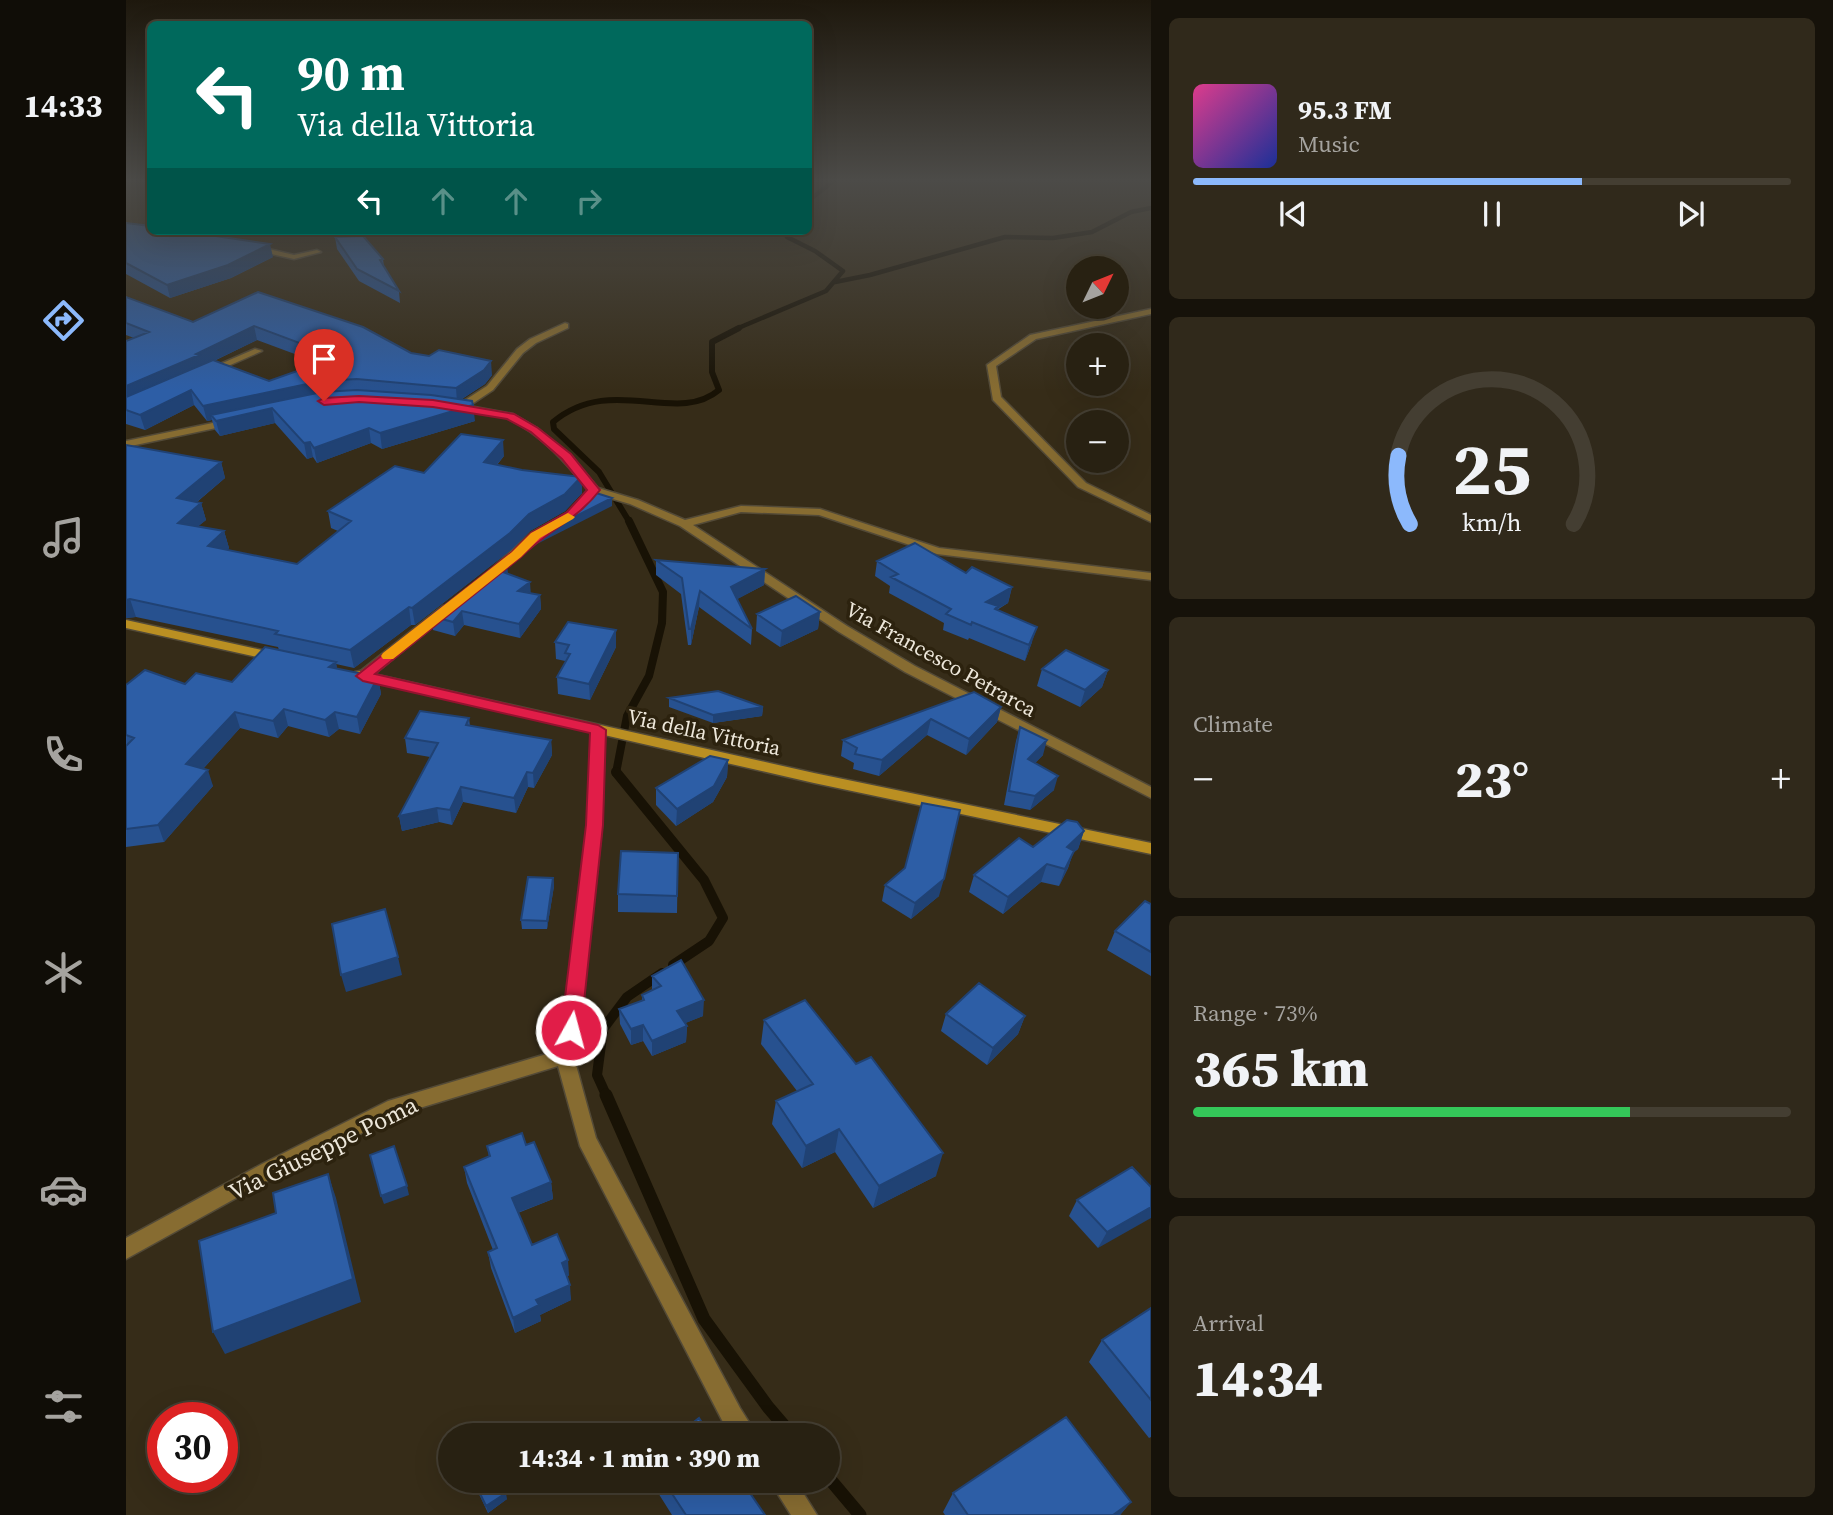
<!DOCTYPE html>
<html lang="en">
<head>
<meta charset="utf-8">
<style>
  body { margin:0; font-family:"Source Serif 4",serif; background:#30291b; color:#f1f3f6; height:100vh; display:flex; flex-direction:column; font-size:26px; white-space:nowrap }
  * { box-sizing:border-box; margin:0 }
  p { font-size:23px; color:#a5a39f }
  .icon { flex:none; width:38px; height:38px; fill:none; stroke:currentColor; stroke-width:2; stroke-linecap:round; stroke-linejoin:round }
  .map { position:relative; flex:1; overflow:hidden }
  .panel { display:flex; flex-direction:column; gap:18px; padding:18px; background:#16120a; width:682px }
  .panel>* { flex:none }
  .banner { position:absolute; left:21px; top:21px; width:665px; height:214px; border-radius:10px; box-shadow:0 7px 28px #0002,0 0 0 2px #443e32; background:#00695c; color:#fff; overflow:hidden }
  .needle { width:46px; rotate:47deg }
  .fabs { position:absolute; left:940px; top:256px; display:grid; gap:14px }
  .fabs a { display:grid; place-items:center; width:63px; height:63px; border-radius:50%; background:#282112; box-shadow:0 7px 28px #0002,0 0 0 2px #443e32; font-size:35px }
  .speed { position:absolute; left:21px; top:1402px; display:flex; gap:14px; font-size:35px; font-weight:700; text-align:center }
  .speed>* { display:grid; place-content:center; width:91px; height:91px; border-radius:50%; background:#282112; box-shadow:0 7px 28px #0002,0 0 0 2px #443e32; line-height:1 }
  .speed .limit { border:10px solid #d22; background:#fff; color:#111 }
  .pin { position:absolute; display:grid; place-items:center; width:60px; height:60px; color:#fff; margin:-72px -30px; border-radius:50% 50% 50% 0; rotate:-45deg; box-shadow:0 0 7px #0007 }
  .pin .icon { rotate:45deg }
  .me { position:absolute; width:77px; margin:-38px; rotate:7deg; stroke-linejoin:round; filter:drop-shadow(0 0 5px #0008) }
  .turn { display:flex; align-items:center; gap:24px; height:147px; padding:0 35px; font-size:32px }
  .turn .icon { width:91px; height:91px; stroke-width:2.5 }
  .turn b { display:block; font-size:49px; line-height:60px }
  .lanes { display:flex; align-items:center; height:66px; padding:0 35px; background:#0003; justify-content:center; gap:35px; direction:ltr }
  .lanes .off { opacity:.35 }
  .big { font-size:52px; font-weight:800; line-height:1.1 }
  .panel .widget { flex:1; display:flex; flex-direction:column; justify-content:center; gap:10px; min-width:0; padding:0 24px; border-radius:10px; background:#30291b }
  .panel .dial { align-items:center; gap:0 }
  .dial svg { height:182px; overflow:visible; fill:none; stroke:#443e32; stroke-width:7; stroke-linecap:round; text-anchor:middle }
  .dial text { fill:#f1f3f6; stroke:none }
  .song { display:flex; align-items:center; gap:21px }
  .cover { width:84px; height:84px; border-radius:10px; background:linear-gradient(135deg,hsl(330 70% 55%),hsl(230 70% 35%)) }
  .played { height:7px; border-radius:4px; background:linear-gradient(90deg,#8cb9fc 65%,#443e32 65%) }
  .keys { display:flex; justify-content:space-around; direction:ltr }
  .heat { display:flex; justify-content:space-between; align-items:center; font-size:38px; direction:ltr }
  .charge { height:10px; border-radius:5px; background:linear-gradient(90deg,#34c759 73%,#443e32 0) }
  .trip { position:absolute; left:312px; top:1423px; width:402px; height:70px; border-radius:35px; background:#282112; box-shadow:0 7px 28px #0002,0 0 0 2px #443e32; font-weight:800; line-height:70px; text-align:center }
  main { display:flex; flex:1; min-height:0 }
  .tab-bar { display:flex; flex-direction:column; width:126px; justify-content:space-around; align-items:center; background:#100d07; color:#a5a39f }
  .tab-bar .icon { width:49px; height:49px }
  .tab-bar .selected { color:#8cb9fc }
  .tab-bar b { font-size:32px; color:#f1f3f6 }
  .map>svg:first-child { display:block }
</style>
</head>
<body>
<main>
<nav class="tab-bar">
<b>14:33</b>
<svg class="icon selected" aria-label="directions" viewBox="0 0 24 24"><path d="M12 3l9 9-9 9-9-9zM9 14v-3h6M13 9l2 2-2 2"/></svg>
<svg class="icon" aria-label="music" viewBox="0 0 24 24"><path d="M9 18V5l10-2v13"/><circle cx="6" cy="18" r="3"/><circle cx="16" cy="16" r="3"/></svg>
<svg class="icon" aria-label="phone" viewBox="0 0 24 24"><path d="M5 4h4l2 5-3 2q2 4 5 5l2-3 5 2v4C11 20 4 13 5 4z"/></svg>
<svg class="icon" aria-label="climate" viewBox="0 0 24 24"><path d="M12 3v18M4 7l16 10M4 17L20 7"/></svg>
<svg class="icon" aria-label="car" viewBox="0 0 24 24"><path d="M5 17H2v-5l4-1 3-4h7l3 4 3 1v5h-3M9 17h6M6 11h13"/><circle cx="7" cy="17" r="2"/><circle cx="17" cy="17" r="2"/></svg>
<svg class="icon" aria-label="filters" viewBox="0 0 24 24"><path d="M4 7h16M4 17h16"/><circle cx="9" cy="7" r="2"/><circle cx="15" cy="17" r="2"/></svg>
</nav>
<div class="map">
<svg width="1025" height="1515" viewBox="0 0 1025 1515">
  <rect width="100%" height="100%" fill="#362c18"/>
  <g fill="none" stroke-linecap="round" stroke-linejoin="round">
    <path stroke="#181205" stroke-width="4.5" d="M682 201 710 179
      M709 282 744 275 879 237 927 238 966 232 1005 212 1025 208
      M610 329 700 291 717 271 689 251 661 237 664 231"/>
    <path stroke="#181205" stroke-width="6" d="M504 523 473 472 428 429 427 422C486 373 550 426 593 390L586 372V342L613 328"/>
    <path stroke="#181205" stroke-width="8" d="M490 773 501 716 523 676 536 623 537 592 503 521"/>
    <path stroke="#181205" stroke-width="10" d="M490 772 578 880 597 918 583 941 547 965
      M481 1097 471 1075 477 1029 501 997 536 973"/>
    <path stroke="#181205" stroke-width="13" d="M480 1095 578 1319 642 1407 666 1435
      M702 1477 734 1515"/>
    <g stroke="#534a37" stroke-width="3">
      <path id="street" d="M130 246 168 255 191 250 195 252 168 259 127 250 126 248Z
        M1025 309V314L910 339 870 366 875 397 960 483 1025 515V522L952 487 867 400 861 365 904 335Z
        M439 323 442 324V328L410 343 397 353 367 390 343 406 387 414 411 428 444 455 472 488 512 500 559 520 615 506 694 509 813 548 1025 573V580L811 554 693 515 615 512 567 525 721 626 789 666 1025 787V798L779 672 713 632 554 526 504 504 470 494 449 517 413 537 371 575H363V571L405 533 441 513 463 491C441 464 416 435 383 419 368 413 347 412 330 409L325 406 333 404 361 386 391 349 404 339Z
        M129 349 136 351 86 373 78 371Z
        M106 419 109 420V424L0 447V441Z
        M321 605 327 609 325 612 242 679H232L231 676 232 673 317 606Z
        M472 726 479 730 476 825 450 1065 470 1138 614 1408 631 1435H606L598 1424 454 1146 432 1066 274 1114 150 1176 0 1259V1238L136 1164 262 1101 434 1050 462 825 465 730Z
        M643 1480H669L691 1515H665Z"/>
    </g>
    <g stroke="#534a37" stroke-width="3">
      <path id="secondary" d="M0 620 149 653 155 657 149 661 0 628Z
        M234 671 688 773 1025 843V854L688 783 229 678 228 675 229 672Z"/>
    </g>
    <use href="#street" fill="#876c31" fill-rule="evenodd"/>
    <use href="#secondary" fill="#ba8f22" fill-rule="evenodd"/>
  </g>
  <path fill="#27518f" fill-rule="evenodd" d="M0 223 147 257 105 278 44 298 0 274Z
    M209 237 257 259 258 267 273 291 274 303 233 281 211 249Z
    M132 292 285 353 366 375 359 384 336 399 349 421 256 449 245 443 191 463 187 457 181 459 149 423 94 436 89 430 86 420 81 421 68 405 19 430 0 424V341L8 338 0 335V297L67 322ZM131 340 193 363 143 381 88 361Z
    M0 445 95 462 99 478 71 502 75 503 80 520 72 526 98 531 103 548 101 550 171 564 212 531 205 528 202 511 298 473 378 456 371 465 396 470 455 477 456 493 439 511 404 531 385 550 289 625H285L228 668 210 664 211 669 252 677 255 694 234 734 213 729 203 737 162 726 152 738 114 728 77 769 87 786 38 842 0 847V685L106 682 153 650 152 647 10 617 0 618Z
    M530 560 639 569 638 585 611 599 626 629 625 645 573 607 565 645H562L555 594 530 575Z
    M751 561 840 573 886 587 882 603 871 610 906 642 899 661 843 638 842 640 817 630 818 623 763 593 764 586 749 576Z
    M382 574 404 582V593L414 595 415 609 394 638 338 625 329 636 307 630 305 616Z
    M694 612 692 629 654 647 630 631 631 614Z
    M490 630V647L464 700 432 694 431 677 439 663V661L430 659 429 642Z
    M916 669 982 670 976 687 954 707 911 686Z
    M848 692 875 707 871 722 840 755 801 735 753 776 727 769 728 763 715 756 717 740Z
    M543 698 637 707 636 716 587 723 543 707Z
    M343 718 344 726 425 740 426 755 408 788 402 787 390 813 337 802 326 825 313 822 276 831 273 816 304 757 281 753 279 738Z
    M894 727 917 755 909 763 928 790 904 810 878 805 890 741Z
    M602 760 601 777 587 802 550 826 530 805V788Z
    M958 831 952 849 947 853 942 868 933 886 915 882 877 914 843 892 848 875 907 847Z
    M552 853 551 913 492 912V894Z
    M779 868 813 896 785 919 756 901 759 885Z
    M427 878 428 886 421 929H396L395 920Z
    M1025 904V976L981 950 989 931Z
    M526 976 577 1016 559 1023 561 1026 560 1042 526 1056 517 1041 505 1045 494 1024 493 1009 516 1001V995L526 990Z
    M820 1014 899 1016 892 1034 861 1065 815 1031Z
    M638 1020 810 1176 747 1208 709 1152 676 1168 646 1124 650 1101 671 1091 635 1044Z
    M400 1145 425 1182 427 1199 392 1213 406 1245 443 1275 441 1277 445 1300 414 1315 415 1321 389 1333 365 1268 362 1252 367 1250 341 1183 338 1167 363 1157 361 1146Z
    M1025 1187 972 1248 943 1216 951 1200Z
    M1025 1308V1437L1023 1438 963 1362 976 1340Z
    M524 1480H615L639 1515H546Z
    M350 1485 381 1499 362 1513 352 1492Z
    M827 1493 1005 1502 994 1515H819L817 1512Z"/>
  <path fill="#204274" d="M144 244 147 257 105 278 44 298 41 285Z
    M128 326 131 340 0 403V386Z
    M365 361 366 375 359 384 331 402 330 388Z
    M195 381 198 395 85 415 86 420 81 421 77 406Z
    M65 390 68 405 19 430 14 415Z
    M347 405 349 421 256 449 254 433Z
    M146 408 149 423 94 436 90 421Z
    M243 428 245 443 191 463 188 448Z
    M377 440 378 456 359 478 358 462Z
    M184 442 187 457 181 459 178 443Z
    M95 462 99 478 55 515 51 498Z
    M455 477 456 493 439 511 404 531 385 550 289 625 286 608 403 514Z
    M486 498V506L409 545 408 537Z
    M75 503 80 520 57 539 52 523Z
    M98 531 103 548 87 563 82 546Z
    M381 561 382 575 369 569Z
    M639 569 638 585 604 603 605 587Z
    M404 582 405 596 392 591Z
    M886 587 882 603 871 609 868 622 860 602Z
    M574 591 573 607 565 645V629Z
    M414 595 415 609 394 638 393 624Z
    M4 599 10 617 0 618V600Z
    M283 607 285 625 228 668 224 650Z
    M336 611 338 625 329 636 327 622Z
    M694 612 692 629 654 647 656 631Z
    M911 627 906 642 899 661 903 645Z
    M490 630V647L464 700 463 684Z
    M210 662 213 679 203 667Z
    M982 670 976 687 954 707 959 690Z
    M252 677 255 694 234 734 231 717Z
    M637 707 636 716 587 723V715Z
    M875 707 871 722 840 755 843 739Z
    M158 709 162 726 152 738 147 721Z
    M109 712 114 728 66 781 60 764Z
    M209 712 213 729 203 737 199 720Z
    M805 719 801 735 753 776 756 760Z
    M425 740 426 755 408 788 407 773Z
    M921 740 917 755 898 774 902 759Z
    M602 760 601 777 587 802 550 826 551 809Z
    M82 770 87 786 38 842 32 825Z
    M401 772 402 787 390 813 388 798Z
    M932 776 928 790 904 810 909 796Z
    M335 787 337 802 326 825 324 810Z
    M311 808 313 822 276 831 273 816Z
    M958 831 952 849 947 853 942 868 933 886 939 869 941 847Z
    M921 864 915 882 877 914 882 897Z
    M427 878 428 886 421 929V921Z
    M818 879 813 896 785 919 789 903Z
    M272 957 276 975 220 992 215 975Z
    M578 1000 577 1016 550 1027 551 1011Z
    M899 1016 892 1034 861 1065 867 1048Z
    M517 1025V1041L505 1045V1029Z
    M561 1026 560 1042 526 1056V1041Z
    M713 1129 709 1152 676 1168 680 1146Z
    M817 1153 810 1176 747 1208 753 1186Z
    M202 1174 210 1198 235 1302 99 1354 87 1332Z
    M425 1182 427 1199 388 1214 386 1198Z
    M281 1186 283 1195 258 1204 255 1196Z
    M1025 1207V1218L972 1248 981 1232Z
    M442 1260 443 1275 437 1279 436 1263Z
    M444 1285 445 1300 414 1315 415 1321 389 1333 387 1318 410 1300Z
    M380 1493 381 1499 362 1513 360 1506Z
    M1005 1502 994 1515H987Z"/>
  <path fill="#2d5ea6" stroke="#204274" stroke-width="2" d="M0 223 24 226V231H56L144 244 102 265 41 285 0 263Z
    M237 236 257 259 254 260 273 291 231 269 209 237Z
    M132 292 237 327 285 353 303 356 313 350 365 361 358 370 330 388 231 379 195 381 77 406 65 390 14 415 0 410V397L87 360 143 381 211 357 128 326 70 354 73 355 0 386V341L23 332 0 323V297L67 322Z
    M231 390 305 395 346 401 347 405 254 433 243 428 188 448 184 442 178 443 146 408 90 421 85 415 196 392Z
    M335 434 377 440 358 462 396 470 455 477 439 494 403 514 384 533 286 608 283 607 224 650 149 634 152 631 4 599 0 600V445L95 462 51 498 75 503 52 523 98 531 82 546 171 564 225 521 202 511 269 466 298 473Z
    M467 492 486 498 408 537 414 531 450 511Z
    M789 543 840 573 846 567 886 587 860 602 872 606 869 609 911 627 903 645 846 622 845 625 820 614 825 609 765 577 772 574 751 561Z
    M379 558 381 561 369 569 404 582 392 591 414 595 393 624 336 611 327 622 305 616Z
    M530 560 639 569 605 587 626 629 574 591 565 629H563L556 578Z
    M670 596 694 612 656 631 631 614Z
    M442 622 490 630 463 684 431 677 444 654 439 653 443 645 429 642Z
    M139 647 210 662 203 667 252 677 231 717 209 712 199 720 158 709 147 721 109 712 60 764 82 770 32 825 0 829V746L8 738 0 735V685L19 670 59 684 70 673 106 682Z
    M940 650 982 670 959 690 916 669Z
    M592 691 637 707 587 715 543 698Z
    M848 692 875 707 843 739 805 719 756 760 729 754 731 748 717 740Z
    M294 711 343 718 340 725 425 740 407 773 401 772 388 798 335 787 324 810 311 808 273 816 312 743 279 738Z
    M894 727 921 740 902 759 932 776 909 796 883 791Z
    M584 756 602 760 588 786 551 809 530 788Z
    M796 803 834 810 818 879 789 903 759 885 779 868Z
    M941 820 951 822 958 831 941 847 948 851 939 869 921 864 882 897 848 875 893 838 907 847Z
    M495 851 552 853 551 896 492 894Z
    M402 877 427 878 421 921 395 920Z
    M1019 901 1025 904V952L989 931Z
    M259 909 272 957 215 975 206 924Z
    M555 960 578 1000 551 1011 561 1026 526 1041 517 1025 505 1029 493 1009 518 1000 516 995 535 986 526 976Z
    M853 983 899 1016 867 1048 820 1014Z
    M679 1000 730 1064 745 1057 817 1153 753 1186 713 1129 680 1146 650 1101 687 1084 638 1020Z
    M396 1133 400 1145 408 1142 425 1182 386 1198 406 1245 431 1234 442 1260 436 1263 444 1285 410 1300 413 1305 387 1318 362 1252 371 1248 338 1167 364 1156 361 1146Z
    M268 1146 281 1186 255 1196 244 1155Z
    M1006 1167 1025 1187V1207L981 1232 951 1200Z
    M202 1174 227 1279 87 1332 73 1241 150 1213 147 1193Z
    M1025 1308V1400L976 1340Z
    M940 1417 1005 1502 987 1515H842L827 1493Z
    M573 1418 584 1435H551Z
    M357 1480H374L380 1493 360 1506 350 1485Z
    M537 1480H615L639 1515H560Z"/>
  <linearGradient id="sky" x2="0" y2="1"><stop stop-color="#1e180d"/><stop offset="0.46" stop-color="#4c4b48"/><stop offset="1" stop-color="#4c4b48" stop-opacity="0"/></linearGradient>
  <rect width="1025" height="391" fill="url(#sky)"/>
  <path fill="#e11d48" stroke="#92132f" stroke-width="2" d="M233 396 307 400 388 414 412 428 445 454 474 490C450 521 422 530 395 557L249 674 472 725 480 730 477 825 455 1030 452 1035 445 1038 438 1035 435 1030 460 825 464 733 237 681 230 676 386 552 405 533 441 512 461 490 436 459 405 432 381 419 307 407 233 402 198 405 192 401 198 398Z"/>
  <path fill="#f59e0b" d="M442 513 449 517 447 519 414 538 395 557 267 659H257L255 656 257 653 386 552 405 533Z"/>
  <g text-anchor="middle" dominant-baseline="central" stroke-width="7" stroke-linejoin="round" paint-order="stroke">
    <g font-size="21" fill="#ede7da" stroke="#2c220e">
      <text transform="translate(815 659) rotate(29)">Via Francesco Petrarca</text>
      <text transform="translate(578 732) rotate(12)">Via della Vittoria</text>
    </g>
    <g font-size="24" fill="#ede7da" stroke="#2c220e">
      <text transform="translate(197 1148) rotate(-26)">Via Giuseppe Poma</text>
    </g>
  </g>
</svg>
<div class="fabs">
<a><svg class="needle" viewBox="-14 -14 28 28"><path d="M0-13l5 13h-10z" fill="#e53935"/><path d="M0 13l5-13h-10z" fill="#a5a39f"/></svg></a>
<a>+</a>
<a>−</a>
</div>
<div class="speed"><div class="limit">30</div></div>
<div class="pin" style="left:198px;top:401px;background:#d93025"><svg class="icon" aria-label="arrive" viewBox="0 0 24 24"><path d="M6 21V4h12l-3 4 3 4H6"/></svg></div>
<svg class="me" style="left:445px;top:1030px" viewBox="-20 -20 40 40"><circle r="17" fill="#e11d48" stroke="#fff" stroke-width="3"/><path d="M0-11L8 9 0 5-8 9z" fill="#fff"/></svg>
<div class="trip">14:34 · 1 min · 390 m</div>
<div class="banner">
<div class="turn"><svg class="icon" aria-label="left" viewBox="0 0 24 24"><path d="M17 20v-9H6M10 6l-5 5 5 5"/></svg><div><b>90 m</b>Via della Vittoria</div></div>
<div class="lanes"><svg class="icon" aria-label="left" viewBox="0 0 24 24"><path d="M17 20v-9H6M10 6l-5 5 5 5"/></svg><svg class="icon off" aria-label="ahead" viewBox="0 0 24 24"><path d="M12 20V5M6 11l6-6 6 6"/></svg><svg class="icon off" aria-label="ahead" viewBox="0 0 24 24"><path d="M12 20V5M6 11l6-6 6 6"/></svg><svg class="icon off" aria-label="right" viewBox="0 0 24 24"><path d="M7 20v-9h11M14 6l5 5-5 5"/></svg></div>
</div>
</div>
<section class="panel">
<div class="widget">
<div class="song"><i class="cover"></i><div><b>95.3 FM</b><p>Music</p></div></div>
<div class="played"></div>
<div class="keys"><svg class="icon" aria-label="previous" viewBox="0 0 24 24"><path d="M18 5L8 12l10 7zM5 5v14"/></svg><svg class="icon" aria-label="pause" viewBox="0 0 24 24"><path d="M8 5v14M16 5v14"/></svg><svg class="icon" aria-label="next" viewBox="0 0 24 24"><path d="M6 5l10 7-10 7zM19 5v14"/></svg></div>
</div>
<div class="widget dial"><svg viewBox="0 0 100 80">
<path d="M14 69A42 42 0 1 1 86 69"/>
<path d="M14 69A42 42 0 0 1 9 39" stroke="#8cb9fc"/>
<text x="50" y="56" font-size="32" font-weight="700">25</text>
<text x="50" y="72" font-size="11">km/h</text>
</svg></div>
<div class="widget"><p>Climate</p>
<div class="heat"><a>−</a><b class="big">23°</b><a>+</a></div>
</div>
<div class="widget"><p>Range · 73%</p><b class="big">365 km</b><div class="charge"></div></div>
<div class="widget"><p>Arrival</p><b class="big">14:34</b></div>
</section>
</main>
</body>
</html>
